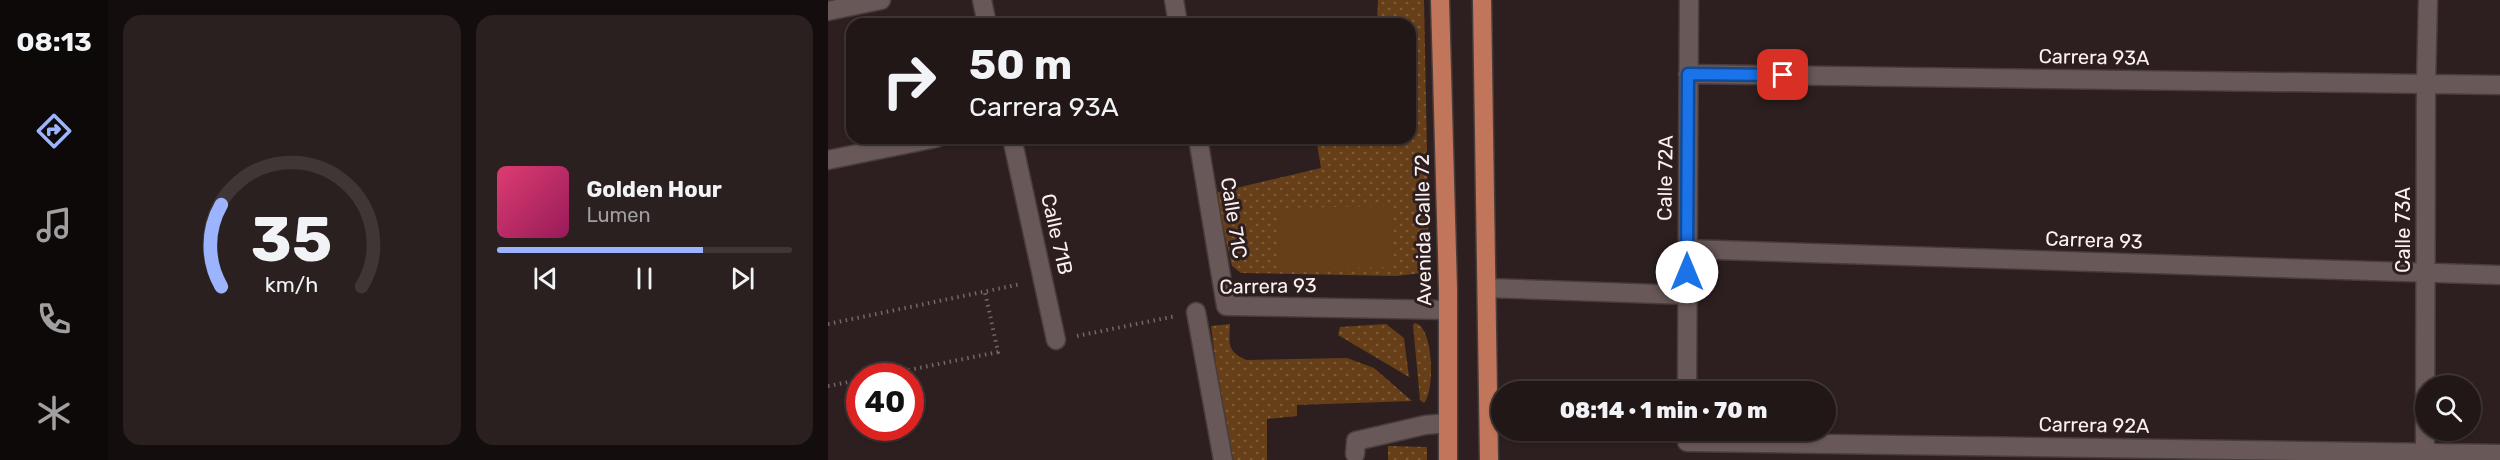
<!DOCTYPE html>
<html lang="es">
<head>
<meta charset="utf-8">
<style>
  body { margin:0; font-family:Rubik,sans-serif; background:#2a2020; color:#f1f3f6; height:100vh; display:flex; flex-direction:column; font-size:22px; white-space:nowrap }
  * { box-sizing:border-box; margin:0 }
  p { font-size:20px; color:#a29fa1 }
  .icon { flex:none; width:33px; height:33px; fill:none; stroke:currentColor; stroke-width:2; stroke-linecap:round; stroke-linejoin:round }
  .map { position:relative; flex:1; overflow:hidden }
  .drawer { display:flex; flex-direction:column; gap:15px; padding:15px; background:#130d0d; width:720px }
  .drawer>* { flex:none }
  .guide { position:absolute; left:18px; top:18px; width:570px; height:126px; border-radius:18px; box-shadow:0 2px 4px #0004,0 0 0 2px #3f3636; background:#221717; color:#f1f3f6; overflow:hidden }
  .tools { position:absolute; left:1587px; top:375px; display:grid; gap:12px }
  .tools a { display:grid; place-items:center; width:66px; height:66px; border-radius:50%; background:#221717; box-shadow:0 2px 4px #0004,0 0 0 2px #3f3636; font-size:30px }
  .speed { position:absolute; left:18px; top:363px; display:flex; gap:12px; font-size:30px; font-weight:700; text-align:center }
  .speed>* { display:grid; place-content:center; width:78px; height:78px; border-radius:50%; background:#221717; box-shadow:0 2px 4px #0004,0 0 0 2px #3f3636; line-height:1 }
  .speed .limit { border:9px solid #d22; background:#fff; color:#111 }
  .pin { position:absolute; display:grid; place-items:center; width:51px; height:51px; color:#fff; margin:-26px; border-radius:12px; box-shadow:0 3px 9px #0006 }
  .me { position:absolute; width:66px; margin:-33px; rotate:0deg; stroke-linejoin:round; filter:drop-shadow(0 0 4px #0008) }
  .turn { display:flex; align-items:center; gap:21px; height:126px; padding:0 24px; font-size:27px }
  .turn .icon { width:78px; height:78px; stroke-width:2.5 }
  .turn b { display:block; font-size:42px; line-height:51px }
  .drawer .widget { flex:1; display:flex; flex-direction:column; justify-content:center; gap:9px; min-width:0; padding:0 21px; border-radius:18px; background:#2a2020 }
  .drawer .dial { align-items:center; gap:0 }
  .dial svg { height:156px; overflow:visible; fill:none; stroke:#3f3636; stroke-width:7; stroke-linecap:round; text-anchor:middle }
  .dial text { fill:#f1f3f6; stroke:none }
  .song { display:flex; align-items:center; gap:18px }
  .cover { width:72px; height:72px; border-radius:9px; background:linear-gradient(135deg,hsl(340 70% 55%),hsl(330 70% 35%)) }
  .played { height:6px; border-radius:3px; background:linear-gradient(90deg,#9cb4fd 70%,#3f3636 70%) }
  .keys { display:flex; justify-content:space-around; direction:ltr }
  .drawer .tiles { flex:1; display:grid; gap:15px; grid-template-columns:repeat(2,1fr) }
  .trip { position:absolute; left:663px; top:381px; width:345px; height:60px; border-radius:30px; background:#221717; box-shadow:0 2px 4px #0004,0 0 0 2px #3f3636; font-weight:800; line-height:60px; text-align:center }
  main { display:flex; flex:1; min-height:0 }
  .tabs { display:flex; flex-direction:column; width:108px; justify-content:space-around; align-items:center; background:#0e0909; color:#a29fa1 }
  .tabs .icon { width:42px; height:42px }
  .tabs .active { color:#9cb4fd }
  .tabs b { font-size:27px; color:#f1f3f6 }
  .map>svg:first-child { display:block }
</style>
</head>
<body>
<main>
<nav class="tabs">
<b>08:13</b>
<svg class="icon active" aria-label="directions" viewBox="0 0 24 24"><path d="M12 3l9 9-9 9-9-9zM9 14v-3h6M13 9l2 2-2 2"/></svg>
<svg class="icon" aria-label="music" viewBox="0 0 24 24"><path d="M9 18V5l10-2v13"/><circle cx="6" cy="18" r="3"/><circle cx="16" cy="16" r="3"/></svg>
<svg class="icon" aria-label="phone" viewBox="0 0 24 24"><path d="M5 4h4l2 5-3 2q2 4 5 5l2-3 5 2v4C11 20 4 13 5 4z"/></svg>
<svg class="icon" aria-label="climate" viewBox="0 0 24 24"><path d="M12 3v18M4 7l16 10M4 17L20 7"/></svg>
</nav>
<section class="drawer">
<div class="tiles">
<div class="widget dial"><svg viewBox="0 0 100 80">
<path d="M14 69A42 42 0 1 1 86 69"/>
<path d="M14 69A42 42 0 0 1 14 27" stroke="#9cb4fd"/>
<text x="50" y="56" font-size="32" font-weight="700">35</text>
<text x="50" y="72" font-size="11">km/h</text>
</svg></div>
<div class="widget">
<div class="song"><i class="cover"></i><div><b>Golden Hour</b><p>Lumen</p></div></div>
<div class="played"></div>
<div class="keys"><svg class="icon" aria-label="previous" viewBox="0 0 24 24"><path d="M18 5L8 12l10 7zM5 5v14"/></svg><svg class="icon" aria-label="pause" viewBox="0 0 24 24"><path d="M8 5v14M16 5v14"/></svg><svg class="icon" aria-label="next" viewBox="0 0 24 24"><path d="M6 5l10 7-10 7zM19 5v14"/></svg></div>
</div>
</div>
</section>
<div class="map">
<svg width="1672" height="460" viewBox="0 0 1672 460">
  <defs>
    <pattern id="grass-dots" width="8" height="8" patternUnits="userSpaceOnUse" patternTransform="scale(1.5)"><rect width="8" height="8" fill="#663f19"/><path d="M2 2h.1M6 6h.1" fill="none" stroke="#7d5b3b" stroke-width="1.8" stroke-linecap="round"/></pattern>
  </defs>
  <rect width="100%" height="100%" fill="#2d1f1f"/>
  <path fill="url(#grass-dots)" d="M550 0H596L601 253 594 273 568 276 413 273 404 266 387 193 493 168 488 138H582V24H549Z
    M587 323C606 327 607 391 596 403L592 400 585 325Z
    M402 324C401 344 399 352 419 360L519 358 546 368 584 401 469 405V416L439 419V460H400L383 326Z
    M558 324 576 338 581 377 510 335 512 327Z
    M560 446 599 447V460H560Z"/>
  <path fill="#663f19" d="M564 206 565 267 451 269 450 208Z"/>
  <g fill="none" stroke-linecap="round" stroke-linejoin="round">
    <g stroke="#483c3c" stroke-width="21">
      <path id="minor" d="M154 0 159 24
        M346 0 350 24
        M0 11 53 0
        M860 74 1672 85
        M184 138 228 340
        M370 138 398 306 620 310
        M0 160 108 138
        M858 249 1672 275
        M659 288 859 295
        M368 312 395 460
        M859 392 861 0
        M859 442 1672 454
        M527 454 528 441 597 425 620 423
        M1597 460 1598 84 1600 0"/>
    </g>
    <g stroke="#483c3c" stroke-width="21">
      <path id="major" d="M612 0 620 289V460
        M654 0 661 460"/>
    </g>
    <path stroke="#736767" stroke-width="4" stroke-dasharray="1.5 4.5" stroke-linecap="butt" d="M0 324 193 284
      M249 336 348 316
      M51 376 170 352 157 292
      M0 386 32 380"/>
    <use href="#minor" stroke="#695858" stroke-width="18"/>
    <use href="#major" stroke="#c1755a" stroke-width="18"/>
  </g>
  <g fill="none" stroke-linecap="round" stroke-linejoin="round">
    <g stroke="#114b97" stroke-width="15">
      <path id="route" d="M859 272 860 74 955 75"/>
    </g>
    <use href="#route" stroke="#1a73e8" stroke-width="10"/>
  </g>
  <g text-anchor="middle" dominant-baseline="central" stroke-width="6" stroke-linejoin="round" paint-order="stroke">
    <g font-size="20" fill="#fbf1f1" stroke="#2d1f1f">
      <text transform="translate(1266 57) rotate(1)">Carrera 93A</text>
      <text transform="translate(837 178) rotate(-89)">Calle 72A</text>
      <text transform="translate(406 218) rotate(81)">Calle 71C</text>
      <text transform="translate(595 230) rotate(-91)">Avenida Calle 72</text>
      <text transform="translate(1575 230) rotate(-90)">Calle 73A</text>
      <text transform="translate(229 234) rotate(77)">Calle 71B</text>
      <text transform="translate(1266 240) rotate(2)">Carrera 93</text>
      <text transform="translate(440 286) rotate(-1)">Carrera 93</text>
      <text transform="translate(1266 425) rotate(1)">Carrera 92A</text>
    </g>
  </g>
</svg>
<div class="tools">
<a><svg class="icon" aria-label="search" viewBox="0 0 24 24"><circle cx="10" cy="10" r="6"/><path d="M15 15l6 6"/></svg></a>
</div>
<div class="speed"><div class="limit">40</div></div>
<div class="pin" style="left:955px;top:75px;background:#d93025"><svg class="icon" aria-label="arrive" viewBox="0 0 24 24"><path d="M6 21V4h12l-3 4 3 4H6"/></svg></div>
<svg class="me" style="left:859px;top:272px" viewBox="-20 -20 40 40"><circle r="19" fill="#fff"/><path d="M0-13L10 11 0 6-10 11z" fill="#1a73e8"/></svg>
<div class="trip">08:14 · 1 min · 70 m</div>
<div class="guide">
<div class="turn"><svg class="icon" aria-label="right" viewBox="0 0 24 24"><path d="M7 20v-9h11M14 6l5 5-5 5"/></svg><div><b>50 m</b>Carrera 93A</div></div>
</div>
</div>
</main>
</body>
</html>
